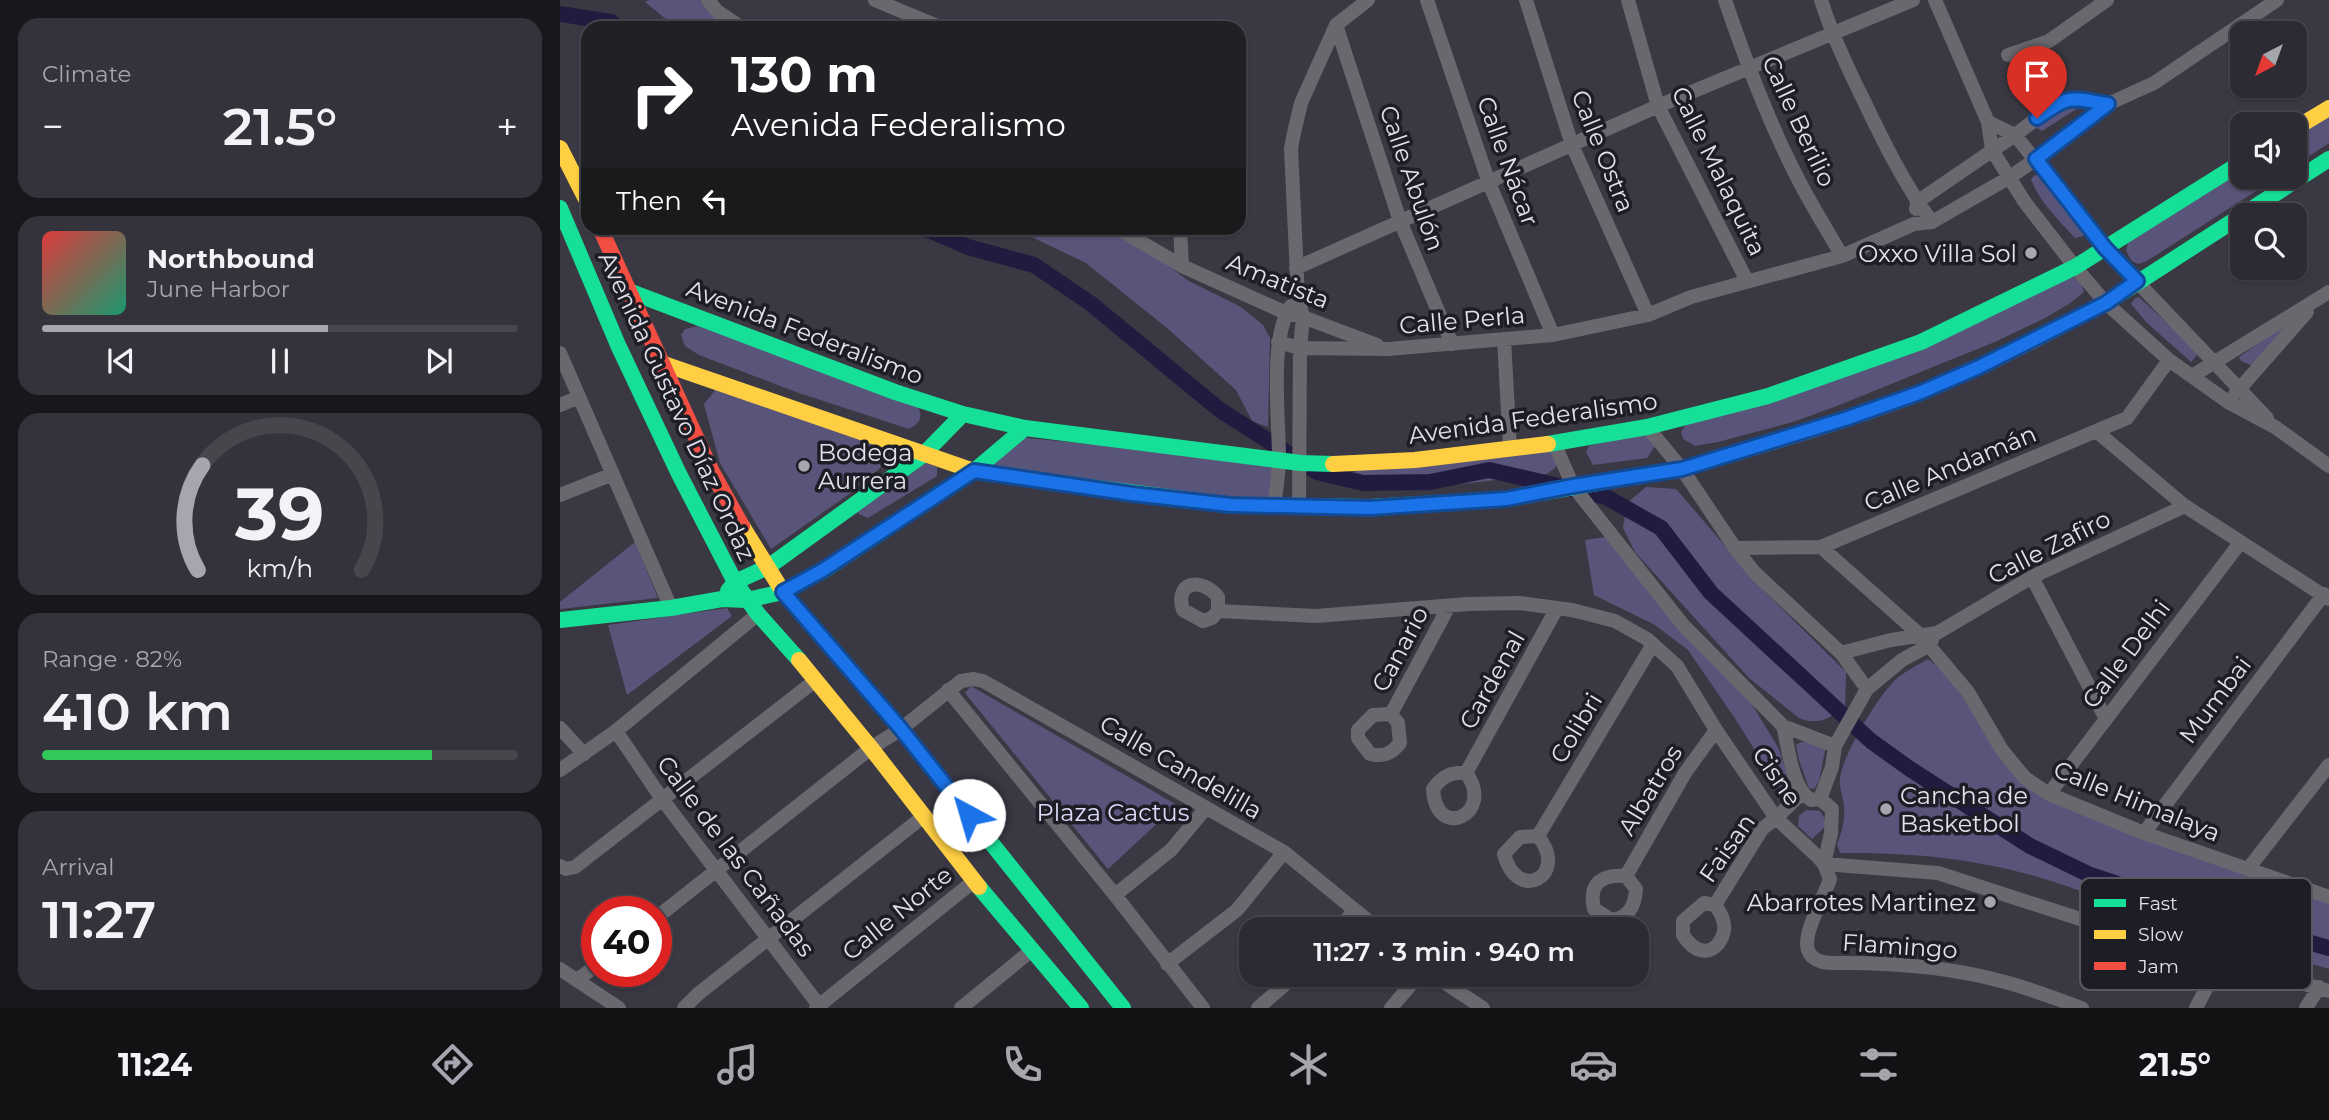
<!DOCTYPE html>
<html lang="en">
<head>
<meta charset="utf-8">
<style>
  body { margin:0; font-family:Montserrat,sans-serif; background:#34323a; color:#f1f3f6; height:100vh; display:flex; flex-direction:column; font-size:26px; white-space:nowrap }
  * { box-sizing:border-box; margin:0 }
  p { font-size:23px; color:#a6a7ac }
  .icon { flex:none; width:38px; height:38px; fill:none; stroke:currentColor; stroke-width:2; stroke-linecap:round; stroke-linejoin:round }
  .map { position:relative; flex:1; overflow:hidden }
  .sheet { display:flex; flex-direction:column; gap:18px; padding:18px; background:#18171c; width:560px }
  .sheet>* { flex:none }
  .hud { position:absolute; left:21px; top:21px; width:665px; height:214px; border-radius:21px; box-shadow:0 2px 5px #0004,0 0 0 2px #48464d; background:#202124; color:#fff; overflow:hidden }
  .needle { width:46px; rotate:221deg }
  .controls { position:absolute; left:1670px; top:21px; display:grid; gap:14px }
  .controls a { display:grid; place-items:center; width:77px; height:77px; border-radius:14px; background:#2c2a32; box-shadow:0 2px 5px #0004,0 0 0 2px #48464d; font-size:35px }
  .speed { position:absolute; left:21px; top:896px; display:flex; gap:14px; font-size:35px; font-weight:700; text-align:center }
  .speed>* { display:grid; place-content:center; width:91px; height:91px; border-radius:50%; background:#2c2a32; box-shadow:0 2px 5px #0004,0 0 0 2px #48464d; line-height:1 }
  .speed .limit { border:10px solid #d22; background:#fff; color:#111 }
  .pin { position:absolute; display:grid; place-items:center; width:60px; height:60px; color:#fff; margin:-72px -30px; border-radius:50% 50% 50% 0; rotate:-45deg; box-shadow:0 0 7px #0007 }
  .pin .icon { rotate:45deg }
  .me { position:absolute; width:77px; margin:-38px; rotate:321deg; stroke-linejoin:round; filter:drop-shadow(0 0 5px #0008) }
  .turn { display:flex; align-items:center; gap:24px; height:147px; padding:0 35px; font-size:32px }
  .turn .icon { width:91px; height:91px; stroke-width:2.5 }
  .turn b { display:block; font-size:49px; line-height:60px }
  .then { display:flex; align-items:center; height:66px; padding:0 35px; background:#0003; gap:14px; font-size:26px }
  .big { font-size:52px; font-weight:600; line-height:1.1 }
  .sheet .tile { flex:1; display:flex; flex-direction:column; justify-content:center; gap:10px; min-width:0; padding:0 24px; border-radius:21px; background:#34323a }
  .sheet .dial { align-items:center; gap:0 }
  .dial svg { height:182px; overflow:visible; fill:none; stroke:#48464d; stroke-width:7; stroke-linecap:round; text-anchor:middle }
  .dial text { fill:#f1f3f6; stroke:none }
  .song { display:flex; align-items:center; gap:21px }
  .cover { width:84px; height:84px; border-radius:10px; background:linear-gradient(135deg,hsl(0 70% 55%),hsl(160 70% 35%)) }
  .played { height:7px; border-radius:4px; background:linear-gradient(90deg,#a7a5b0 60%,#48464d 60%) }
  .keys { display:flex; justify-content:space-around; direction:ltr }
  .heat { display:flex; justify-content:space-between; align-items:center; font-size:38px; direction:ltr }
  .charge { height:10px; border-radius:5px; background:linear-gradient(90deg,#34c759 82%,#48464d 0) }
  .trip { position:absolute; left:679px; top:917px; width:410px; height:70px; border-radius:21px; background:#2c2a32; box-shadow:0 2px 5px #0004,0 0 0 2px #48464d; font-weight:600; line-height:70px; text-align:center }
  .tab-bar { display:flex; height:112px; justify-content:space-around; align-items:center; background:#121114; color:#a6a7ac }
  .tab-bar .icon { width:49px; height:49px }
  .tab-bar .current { color:#a7a5b0 }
  .tab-bar b { font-size:32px; color:#f1f3f6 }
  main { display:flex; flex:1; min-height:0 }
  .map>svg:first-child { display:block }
</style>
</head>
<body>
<main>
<section class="sheet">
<div class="tile"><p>Climate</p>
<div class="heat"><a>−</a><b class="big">21.5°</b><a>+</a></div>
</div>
<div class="tile">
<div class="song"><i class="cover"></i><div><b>Northbound</b><p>June Harbor</p></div></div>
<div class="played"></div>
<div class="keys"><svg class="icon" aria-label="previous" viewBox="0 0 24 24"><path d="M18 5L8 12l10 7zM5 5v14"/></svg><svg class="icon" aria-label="pause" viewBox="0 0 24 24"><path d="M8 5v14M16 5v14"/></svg><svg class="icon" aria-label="next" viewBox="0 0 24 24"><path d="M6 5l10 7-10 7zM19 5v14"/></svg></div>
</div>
<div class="tile dial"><svg viewBox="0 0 100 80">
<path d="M14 69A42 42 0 1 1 86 69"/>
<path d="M14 69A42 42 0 0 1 16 23" stroke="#a7a5b0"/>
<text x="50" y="56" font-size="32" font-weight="700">39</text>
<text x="50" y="72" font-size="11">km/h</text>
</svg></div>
<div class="tile"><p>Range · 82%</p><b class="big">410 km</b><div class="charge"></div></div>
<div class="tile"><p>Arrival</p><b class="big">11:27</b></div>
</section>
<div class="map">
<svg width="1769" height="1008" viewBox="0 0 1769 1008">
  <rect width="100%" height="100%" fill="#3a3842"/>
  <path fill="#59557a" d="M89 0H144L179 28H117L85 2Z
    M1515 104 1518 108 1482 131 1477 128 1476 124 1505 105Z
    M1769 113V143L1734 166V135Z
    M1682 168V177H1718L1587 261 1578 264 1572 261 1566 251 1568 243Z
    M1475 175 1480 176 1523 231 1524 236 1515 238C1499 220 1479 202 1471 179Z
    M453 228H553L585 247 627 280 681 307 703 325 710 338 708 427 692 421 676 390 607 328 526 263Z
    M1513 277 1520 280 1524 292 1509 304 1485 318 1437 341 1277 406 1233 422 1158 442 1135 446 1123 439 1121 432 1125 426Z
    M1579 297 1637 351V355L1631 362 1587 323 1571 304 1575 298Z
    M1727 323 1730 326 1695 363 1690 365 1681 361 1679 357Z
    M138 326 356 404C364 416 361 422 349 429L239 393 139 355 125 346 121 335 125 329Z
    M157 388 322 447V466L302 485 211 549 160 463 144 404Z
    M1083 433 1095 446 1087 458 1033 465 1026 452 1029 446Z
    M455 437 719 462 714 507 415 470Z
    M989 449 997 461 996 467 987 474 884 486 800 490 791 486 787 475 801 469Z
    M366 463 377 467V476L308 518 299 514 297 511Z
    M1086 487 1116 489 1204 591 1286 672 1285 708C1270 718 1257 726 1239 718L1189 678 1075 552 1063 528 1067 503Z
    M1046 537 1190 701 1219 749 1231 786 1230 795 1224 797 1176 720 1128 650 1095 625 1034 595 1025 540Z
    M75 542 98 598 0 609V602Z
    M167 608 172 616 67 695 48 625Z
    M1368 659 1397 682 1456 774 1769 902V969C1711 951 1651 943 1594 923 1569 913 1545 901 1520 891 1440 861 1365 852 1280 853L1277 844C1282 833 1285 820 1284 807 1284 798 1279 789 1280 780 1280 759 1319 695 1335 680 1345 671 1356 666 1368 659Z
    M411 686 617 805 548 869 405 693Z
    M1241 742 1261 743 1266 746 1259 781 1254 789 1249 788 1239 760 1236 745Z
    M1246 810 1260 811 1266 821V826L1252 839 1238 826 1239 816Z"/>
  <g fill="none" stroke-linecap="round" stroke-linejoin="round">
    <path stroke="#211b3f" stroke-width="16" d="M0 14 51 22 58 28
      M364 228 408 247 474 265 530 303 660 410 757 472 803 483 870 482 929 470 1046 497 1101 528 1151 593 1311 741 1350 769 1470 846 1528 874 1629 908 1769 948"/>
    <path stroke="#6a686e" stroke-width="14" d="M148 0 157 11 182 28
      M315 0 382 28
      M867 0 929 183 993 335
      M966 0 1012 145 1088 315
      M1068 0 1098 106 1187 281
      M1165 0C1185 59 1206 116 1234 171 1248 200 1266 228 1282 256
      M1261 0C1272 35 1287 67 1303 99 1323 141 1344 184 1372 222
      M1375 0 1428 122 1432 150 1464 201 1515 267 1546 303 1609 360 1668 402 1715 427 1769 466
      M776 25 840 221 892 344
      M1448 55 1489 41 1547 0
      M1428 122 1455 135 1545 248 1707 418
      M1356 209 1357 202 1455 135 1500 101 1511 98 1548 104
      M557 228 622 266 726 313 743 317 817 345
      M620 228 622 266
      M736 268 1098 106 1353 0
      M944 339 950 448
      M718 342 740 348 828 349 993 335 1088 315 1131 297 1282 256 1354 224 1372 222 1450 177 1476 159 1548 104 1594 83 1717 0
      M0 353 111 608
      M1632 376 1769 292
      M1675 394 1747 312
      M0 405 19 397
      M1087 427 1122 469 1175 548 1195 573 1281 653 1307 689
      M1536 431 1625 506 1769 599
      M994 443 1013 486 1124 626 1223 726 1275 746
      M0 495 53 474
      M714 507C716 491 719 474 719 458 719 420 709 336 731 306
      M739 507 740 348 743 317 738 297 731 148 734 133 741 103 776 25 808 0
      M1261 547 1360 635 1408 692 1442 750 1465 778 1489 794 1584 833 1769 897
      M1175 548 1261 547 1567 418 1609 360
      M1472 577 1546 719
      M658 611V597C642 577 614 581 623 610L643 621 652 618 658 611 756 616 908 604 959 603 1012 610 1055 621 1087 639 1117 666 1156 730 1216 818 1257 856 1264 864 1270 879C1265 896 1242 933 1248 950 1253 965 1272 963 1285 963 1338 963 1394 968 1445 982 1471 989 1497 999 1522 1008
      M1281 653 1331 640 1377 633 1472 577 1625 506
      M388 690 555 895 643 1008
      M831 714 813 715 798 730V738L810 754C824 757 831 754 840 743L838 723 831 714 889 606
      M1223 726C1229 748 1231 787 1251 800L1260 799 1272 767 1275 746 1307 689 1342 660 1368 646 1372 640
      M0 728 24 754
      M56 731 102 799 261 1008
      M0 770 56 731 198 614
      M906 773C891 772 882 776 873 789 876 843 936 813 906 773L997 608
      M1489 794 1680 543
      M1260 799 1272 809 1271 833 1264 864
      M1584 833 1764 594
      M978 836 960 837 944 854C957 904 1010 876 978 836L1093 644
      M1264 864 1378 873 1653 962 1695 970 1769 991
      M0 866 6 869 15 867 256 680
      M1688 869 1769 765
      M1066 876C1042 874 1028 883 1034 909L1051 920C1069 918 1075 906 1076 889L1066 876 1125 773 1156 730
      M555 895 611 850 646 808
      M1155 905 1144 903 1123 921V935C1127 941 1133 948 1140 950 1156 955 1168 934 1163 920 1162 915 1158 909 1155 905L1202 829 1216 818 1243 792
      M96 918 311 748 341 729 401 681 414 679 423 681 724 852 818 929
      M778 929 795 910
      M607 964 677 910 724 852
      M0 969 59 1008
      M873 975 923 1008
      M17 980 37 965
      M124 1008 138 994 364 816
      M256 1008 414 881
      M401 1008 472 950
      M698 1008 736 975
      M831 1008 859 975
      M1636 1008 1649 983 1653 962
      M1746 1008 1759 987"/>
    <path stroke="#16e098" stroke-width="16" d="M0 208 58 345 119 474 175 582 198 614 239 660
      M71 292 335 392 403 414 465 428 741 463 773 464
      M1503 325 1546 303 1769 159
      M988 444 1087 427 1208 396 1361 342 1515 267 1682 162
      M475 480 670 505 810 507 946 499 1095 473
      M168 591 175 582 208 567 363 455 403 414
      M0 620 111 608 162 599 187 600 223 592 263 571 414 471 465 428
      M413 820 563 1008
      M419 887 521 1008"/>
    <path stroke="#ffcf43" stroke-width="16" d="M1734 129 1769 108
      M0 148 28 203
      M104 364 414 471 475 480
      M773 464 855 460 988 444
      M1095 473 1122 469C1201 445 1281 423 1357 394 1407 374 1456 350 1503 325
      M182 526 223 592 341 729 413 820
      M239 660 311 748 419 887"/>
    <path stroke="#f24e42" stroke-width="16" d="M40 228 152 472 182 526"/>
  </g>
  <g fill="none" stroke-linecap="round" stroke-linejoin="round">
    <g stroke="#114b97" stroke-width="18">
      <path id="route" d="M409 815 341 729 223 592 263 570 414 471 572 494 670 505 810 508 946 499 1013 486 1122 469 1285 419 1359 393 1419 367 1546 303 1577 281 1545 248 1476 159 1548 104C1509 98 1510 94 1477 118"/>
    </g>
    <use href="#route" stroke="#1a73e8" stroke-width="12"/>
  </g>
  <g fill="#a7a5b0" stroke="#1d1d25" stroke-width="2.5">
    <circle cx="1471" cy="253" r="7"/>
    <circle cx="244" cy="466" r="7"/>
    <circle cx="1326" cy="809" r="7"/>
    <circle cx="1430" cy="902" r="7"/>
  </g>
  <g text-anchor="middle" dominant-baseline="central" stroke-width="7" stroke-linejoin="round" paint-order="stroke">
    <g font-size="24" fill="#e1e0ec" stroke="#1d1d25">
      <text transform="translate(1239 121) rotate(65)">Calle Berilio</text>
      <text transform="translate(1043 151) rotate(68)">Calle Ostra</text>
      <text transform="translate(948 161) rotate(70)">Calle Nácar</text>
      <text transform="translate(1159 171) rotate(64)">Calle Malaquita</text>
      <text transform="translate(852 178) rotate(71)">Calle Abulón</text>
      <text transform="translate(718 281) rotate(22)">Amatista</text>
      <text transform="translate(902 320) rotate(-5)">Calle Perla</text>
      <text transform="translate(245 332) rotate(21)">Avenida Federalismo</text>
      <text transform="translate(117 406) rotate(65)">Avenida Gustavo Díaz Ordaz</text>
      <text transform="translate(973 418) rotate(-8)">Avenida Federalismo</text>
      <text transform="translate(1390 468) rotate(-23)">Calle Andamán</text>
      <text transform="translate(1489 547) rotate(-27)">Calle Zafiro</text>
      <text transform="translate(840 649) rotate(-62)">Canario</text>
      <text transform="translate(1566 654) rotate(-53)">Calle Delhi</text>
      <text transform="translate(932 680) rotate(-61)">Cardenal</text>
      <text transform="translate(1655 700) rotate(-53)">Mumbai</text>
      <text transform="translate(1016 728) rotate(-59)">Colibri</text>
      <text transform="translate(621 767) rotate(30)">Calle Candelilla</text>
      <text transform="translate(1217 776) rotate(55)">Cisne</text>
      <text transform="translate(1090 790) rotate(-59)">Albatros</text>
      <text transform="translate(1577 801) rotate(22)">Calle Himalaya</text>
      <text transform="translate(1167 848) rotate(-55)">Faisan</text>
      <text transform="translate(176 856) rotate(53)">Calle de las Cañadas</text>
      <text transform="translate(337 913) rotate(-39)">Calle Norte</text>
      <text transform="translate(1340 946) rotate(4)">Flamingo</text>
    </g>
    <g font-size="24" fill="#e1e0ec" stroke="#1d1d25" text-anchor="end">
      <text x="1457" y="253">Oxxo Villa Sol</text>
      <text x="258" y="452" text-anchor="start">Bodega<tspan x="258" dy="28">Aurrera</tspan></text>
      <text x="1340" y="795" text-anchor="start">Cancha de<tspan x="1340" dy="28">Basketbol</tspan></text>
      <text x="1416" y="902">Abarrotes Martinez</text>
    </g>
    <g font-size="24" fill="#dcdaf8" stroke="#1d1d25">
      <text x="553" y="812">Plaza Cactus</text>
    </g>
  </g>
  <rect x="1520" y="878" width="232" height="112" rx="10" fill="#1d1d25" stroke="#585861" stroke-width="2"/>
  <rect x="1534" y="899" width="32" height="8" fill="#16e098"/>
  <rect x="1534" y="930" width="32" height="9" fill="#ffcf43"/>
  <rect x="1534" y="962" width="32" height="8" fill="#f24e42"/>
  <g font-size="19" fill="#e1e0ec">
    <text x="1578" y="910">Fast</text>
    <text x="1578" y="941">Slow</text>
    <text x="1578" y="973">Jam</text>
  </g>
</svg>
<div class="controls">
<a><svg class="needle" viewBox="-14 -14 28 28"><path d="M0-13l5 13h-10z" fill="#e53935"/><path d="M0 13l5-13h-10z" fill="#a6a7ac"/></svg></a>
<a><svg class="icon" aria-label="sound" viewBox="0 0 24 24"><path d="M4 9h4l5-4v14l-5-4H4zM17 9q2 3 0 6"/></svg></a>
<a><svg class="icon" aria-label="search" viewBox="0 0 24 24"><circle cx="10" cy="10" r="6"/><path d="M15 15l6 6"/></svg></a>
</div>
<div class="speed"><div class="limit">40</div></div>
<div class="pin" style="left:1477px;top:118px;background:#d93025"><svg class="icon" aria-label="arrive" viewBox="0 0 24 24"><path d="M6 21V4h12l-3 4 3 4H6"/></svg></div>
<svg class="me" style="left:409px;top:815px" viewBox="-20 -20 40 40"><circle r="19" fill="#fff"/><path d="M0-13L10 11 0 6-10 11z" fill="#1a73e8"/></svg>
<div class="trip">11:27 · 3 min · 940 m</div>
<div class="hud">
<div class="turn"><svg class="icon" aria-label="right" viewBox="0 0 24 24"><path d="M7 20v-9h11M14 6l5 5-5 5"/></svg><div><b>130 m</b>Avenida Federalismo</div></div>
<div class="then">Then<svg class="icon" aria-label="left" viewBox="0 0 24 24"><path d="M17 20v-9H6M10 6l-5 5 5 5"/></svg></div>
</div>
</div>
</main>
<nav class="tab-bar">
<b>11:24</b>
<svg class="icon current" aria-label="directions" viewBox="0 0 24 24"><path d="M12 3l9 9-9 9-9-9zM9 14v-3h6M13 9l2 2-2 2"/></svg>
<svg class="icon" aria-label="music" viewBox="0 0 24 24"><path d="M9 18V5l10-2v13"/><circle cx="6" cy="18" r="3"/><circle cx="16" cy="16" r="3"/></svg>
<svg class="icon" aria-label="phone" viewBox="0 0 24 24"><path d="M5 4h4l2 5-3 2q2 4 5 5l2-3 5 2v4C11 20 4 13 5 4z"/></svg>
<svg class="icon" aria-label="climate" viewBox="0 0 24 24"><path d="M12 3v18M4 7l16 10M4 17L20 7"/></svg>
<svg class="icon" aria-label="car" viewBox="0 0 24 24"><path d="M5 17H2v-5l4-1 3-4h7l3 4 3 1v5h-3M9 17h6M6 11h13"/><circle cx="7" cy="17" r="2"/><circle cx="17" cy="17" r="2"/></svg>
<svg class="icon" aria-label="filters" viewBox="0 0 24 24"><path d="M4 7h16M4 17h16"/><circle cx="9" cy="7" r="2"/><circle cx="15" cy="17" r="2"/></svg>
<b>21.5°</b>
</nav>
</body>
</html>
